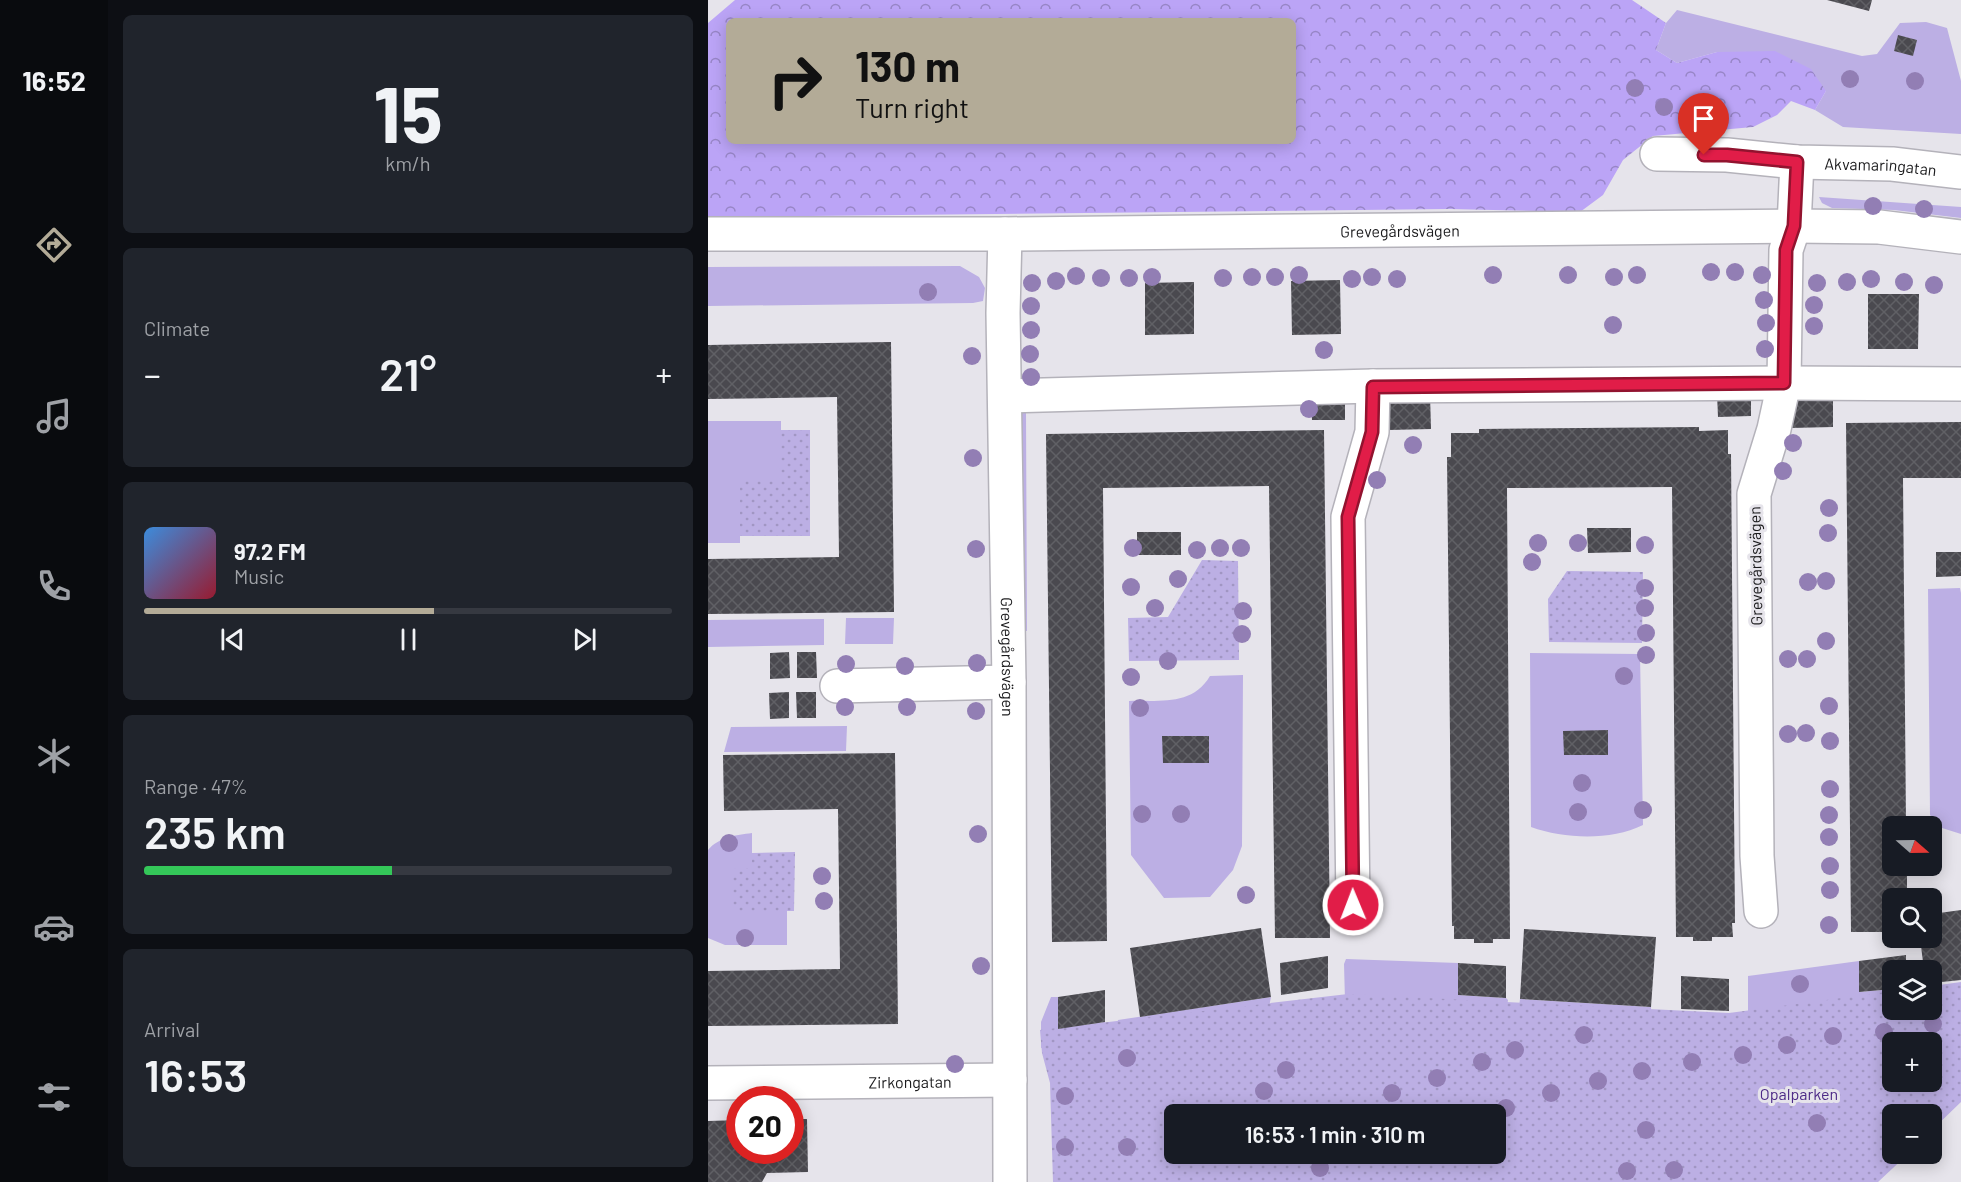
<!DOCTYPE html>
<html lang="en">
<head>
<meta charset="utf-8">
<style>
  body { margin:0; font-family:Barlow,sans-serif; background:#20242c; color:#f1f3f6; height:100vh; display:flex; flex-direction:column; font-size:22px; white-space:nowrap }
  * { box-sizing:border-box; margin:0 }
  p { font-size:20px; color:#9ea1a6 }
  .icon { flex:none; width:33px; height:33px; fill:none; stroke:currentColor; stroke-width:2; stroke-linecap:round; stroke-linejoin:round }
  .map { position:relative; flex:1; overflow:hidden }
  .side { display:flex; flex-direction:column; gap:15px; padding:15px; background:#0d0f14; width:600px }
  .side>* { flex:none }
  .guide { position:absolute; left:18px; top:18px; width:570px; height:126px; border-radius:9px; box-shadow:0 3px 15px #0003; background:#b3ab97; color:#111; overflow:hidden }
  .needle { width:39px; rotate:110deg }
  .buttons { position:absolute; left:1174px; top:816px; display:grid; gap:12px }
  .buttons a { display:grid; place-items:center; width:60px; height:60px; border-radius:9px; background:#171b24; box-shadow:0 3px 15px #0003; font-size:30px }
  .speed { position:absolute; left:18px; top:1086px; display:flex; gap:12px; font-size:30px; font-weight:700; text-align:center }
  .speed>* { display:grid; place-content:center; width:78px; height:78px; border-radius:50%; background:#171b24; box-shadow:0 3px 15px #0003; line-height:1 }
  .speed .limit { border:9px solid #d22; background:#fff; color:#111 }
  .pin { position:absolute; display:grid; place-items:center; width:51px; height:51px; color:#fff; margin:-62px -26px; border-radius:50% 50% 50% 0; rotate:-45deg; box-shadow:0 0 6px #0007 }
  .pin .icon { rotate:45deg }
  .me { position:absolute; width:66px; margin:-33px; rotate:359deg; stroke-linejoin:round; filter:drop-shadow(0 0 4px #0008) }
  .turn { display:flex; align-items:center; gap:21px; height:126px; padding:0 30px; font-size:27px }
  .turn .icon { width:78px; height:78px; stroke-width:2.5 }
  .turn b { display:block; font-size:42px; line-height:51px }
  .big { font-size:45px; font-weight:600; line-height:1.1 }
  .side .widget { flex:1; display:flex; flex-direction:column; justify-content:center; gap:9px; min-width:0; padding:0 21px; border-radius:9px; background:#20242c }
  .side .dial { align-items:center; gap:0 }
  .dial b { font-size:78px; line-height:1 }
  .song { display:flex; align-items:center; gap:18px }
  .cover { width:72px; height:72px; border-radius:9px; background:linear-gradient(135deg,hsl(210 70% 55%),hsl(350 70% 35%)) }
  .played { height:6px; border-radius:3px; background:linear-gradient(90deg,#b3ab97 55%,#363941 55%) }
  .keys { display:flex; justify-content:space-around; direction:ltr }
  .heat { display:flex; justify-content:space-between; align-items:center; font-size:33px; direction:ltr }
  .charge { height:9px; border-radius:4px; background:linear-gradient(90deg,#34c759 47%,#363941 0) }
  .trip { position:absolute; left:456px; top:1104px; width:342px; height:60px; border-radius:9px; background:#171b24; box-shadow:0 3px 15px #0003; font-weight:600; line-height:60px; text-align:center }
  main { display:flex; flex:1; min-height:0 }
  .tabs { display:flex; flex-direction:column; width:108px; justify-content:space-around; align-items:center; background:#090b0e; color:#9ea1a6 }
  .tabs .icon { width:42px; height:42px }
  .tabs .active { color:#b3ab97 }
  .tabs b { font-size:27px; color:#f1f3f6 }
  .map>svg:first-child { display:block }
</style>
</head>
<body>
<main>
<nav class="tabs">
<b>16:52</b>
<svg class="icon active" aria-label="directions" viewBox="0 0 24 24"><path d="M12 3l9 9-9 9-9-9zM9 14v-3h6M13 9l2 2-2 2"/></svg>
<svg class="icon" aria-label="music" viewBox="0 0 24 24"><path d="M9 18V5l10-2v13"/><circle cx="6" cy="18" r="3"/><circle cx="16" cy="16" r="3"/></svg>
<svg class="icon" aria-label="phone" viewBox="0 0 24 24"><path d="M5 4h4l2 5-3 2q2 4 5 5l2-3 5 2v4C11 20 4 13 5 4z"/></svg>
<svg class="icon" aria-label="climate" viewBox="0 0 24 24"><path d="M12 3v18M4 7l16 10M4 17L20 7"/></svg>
<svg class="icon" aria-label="car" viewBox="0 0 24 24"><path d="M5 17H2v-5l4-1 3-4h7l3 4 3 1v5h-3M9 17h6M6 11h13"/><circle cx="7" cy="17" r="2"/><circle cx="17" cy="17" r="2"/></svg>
<svg class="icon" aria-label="filters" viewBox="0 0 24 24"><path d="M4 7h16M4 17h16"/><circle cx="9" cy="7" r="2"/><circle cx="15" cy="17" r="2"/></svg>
</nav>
<section class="side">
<div class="widget dial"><b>15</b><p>km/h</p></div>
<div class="widget"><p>Climate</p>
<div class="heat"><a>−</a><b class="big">21°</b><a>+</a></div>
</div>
<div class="widget">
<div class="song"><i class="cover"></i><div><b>97.2 FM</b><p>Music</p></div></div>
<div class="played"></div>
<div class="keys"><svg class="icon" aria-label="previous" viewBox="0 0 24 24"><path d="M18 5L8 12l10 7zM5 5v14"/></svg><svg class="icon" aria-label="pause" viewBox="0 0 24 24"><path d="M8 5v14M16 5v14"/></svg><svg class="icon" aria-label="next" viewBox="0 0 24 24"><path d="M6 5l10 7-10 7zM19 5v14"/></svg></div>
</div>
<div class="widget"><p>Range · 47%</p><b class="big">235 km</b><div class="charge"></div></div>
<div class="widget"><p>Arrival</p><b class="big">16:53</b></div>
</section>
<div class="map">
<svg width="1253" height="1182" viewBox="0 0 1253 1182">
  <defs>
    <pattern id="forest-crowns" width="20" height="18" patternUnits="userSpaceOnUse" patternTransform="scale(1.5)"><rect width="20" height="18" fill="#bba4f6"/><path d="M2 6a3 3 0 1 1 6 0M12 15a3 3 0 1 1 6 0" fill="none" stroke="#9785c6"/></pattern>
    <pattern id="park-dots" width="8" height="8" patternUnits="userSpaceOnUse" patternTransform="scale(1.5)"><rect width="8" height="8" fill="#bcafe4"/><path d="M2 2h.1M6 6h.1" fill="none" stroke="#a196c3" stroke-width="1.8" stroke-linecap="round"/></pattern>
    <pattern id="building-cross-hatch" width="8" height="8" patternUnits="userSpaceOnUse" patternTransform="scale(1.5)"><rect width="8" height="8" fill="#4a494f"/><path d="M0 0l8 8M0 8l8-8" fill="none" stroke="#606065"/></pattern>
  </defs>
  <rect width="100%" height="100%" fill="#e6e4eb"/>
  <path fill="#bcafe4" d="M969 10 1154 56 1169 54 1192 23 1218 22 1239 28 1253 81V134L1135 127 1107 110 1118 91 1009 52 969 63 948 50 958 23Z
    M1111 197 1253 207V218L1186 210 1124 208 1114 203Z
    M252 266 271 277 277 288 275 301 265 303 0 306V267Z
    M315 412 318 413 319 631 312 630V415Z
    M0 421H73V479L32 480V543H0Z
    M1252 588 1253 593V834L1234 828 1222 815 1220 589Z
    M138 618H186L185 644H137Z
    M116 619V645L0 647V620Z
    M822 653 932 654 935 825C902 841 857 839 823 827Z
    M535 675 534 846 525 870 502 897 456 898 423 855 421 701C453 700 484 706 502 676Z
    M139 726 138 751 16 752 23 727Z
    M44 833V869H23V911H79V945H17L0 938V850C11 837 28 835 44 833Z
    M638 959 750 963V995L798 998 800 1000 799 1007 637 1001 636 964Z
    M1151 961V992L1185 989V1002L1040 1018V976Z
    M343 997H350V1029L397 1022 396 1040 333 1048V1022Z
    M563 997 560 1012 407 1038 410 1020Z
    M812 999 943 1007V1015H810Z"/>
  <path fill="url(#forest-crowns)" fill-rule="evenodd" d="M27 0H924L958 23 948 50 969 63 1009 52 1067 51 1103 69 1118 91 1107 110 1083 101 1069 115 1045 127 945 136 915 160 895 195 872 212 741 209 0 217V23ZM21 21H585V141H21Z"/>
  <path fill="url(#park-dots)" fill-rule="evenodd" d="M73 430H102V536H32V479H73Z
    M494 560 530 561 531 660 421 661 420 618 460 617Z
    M859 571 935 572 934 643 841 642 840 599Z
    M87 852 86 911H23V869L44 868V853Z
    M1253 982V1102L1224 1130V1114H1185V1154H1200L1170 1182H345L342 1083 334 1053 332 1030 640 994 1021 1013 1185 991V1010H1224V986ZM1185 1042H1224V1082H1185ZM466 1114H788V1154H466Z"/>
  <path fill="url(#building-cross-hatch)" d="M1119 0H1164L1161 11Z
    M1190 35 1209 40 1205 56 1186 51Z
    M632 280 633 334 584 335 583 281Z
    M486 282V334L437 335V283Z
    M1160 294H1211L1210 349H1160Z
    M183 342 186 612 0 614V559L131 557 129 397 0 399V345Z
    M1125 392V427L1083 428V393Z
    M1043 393V416L1010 417 1009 394Z
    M722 394 723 429 681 430V396Z
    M603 399H637V420H604Z
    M1253 422V478H1195L1198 826H1185V866H1199V898H1185V932H1143L1138 423Z
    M991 427V431L1020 430V454H1023L1027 923H1024L1025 937H1004V941H985V937H968L964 487 799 488 802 939H785V943H766V939H746V926H744L739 457H743V433H771V429Z
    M616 430 622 938H567L561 486 395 488 399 941 344 942 338 434Z
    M879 528H923V552L880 553Z
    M429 532H473V555H429Z
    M1228 552H1253V576L1228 577Z
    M81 652 82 678 62 679V653Z
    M89 652H108L109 678H89Z
    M81 692V718L62 719 61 693Z
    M88 692H108V718H89Z
    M900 730V755H856L855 731Z
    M454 736H501V763H455Z
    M187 753 190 1024 0 1026V971L132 969 130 809 16 811 15 755Z
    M1253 910V980L1224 983V970H1216L1212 938H1224V914Z
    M553 928 563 997 432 1017 422 948Z
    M816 929 948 937 943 1007 812 999Z
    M1198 955V970H1185V989L1151 992V961Z
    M620 956V988L573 995 572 963Z
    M750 963 798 966V998L750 995Z
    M973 976 1021 979V1011L973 1009Z
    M397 990V1022L350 1029V997Z
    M82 1119H99L100 1172 59 1173 54 1182H0V1121L32 1120V1150H82Z"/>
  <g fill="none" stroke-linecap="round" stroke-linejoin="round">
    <g stroke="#b4b2ba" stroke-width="36">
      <g id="minor">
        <path id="s1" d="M949 154 1019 155 1089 162 1184 164 1253 172"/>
        <path id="s2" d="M0 234H297L1086 226 1171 227 1253 237"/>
        <path id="s3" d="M297 234 295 313 301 682 302 1182"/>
        <path d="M297 396 665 386 1076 383 1253 384"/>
        <path d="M129 686 301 682"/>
        <path d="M645 905 640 517 664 432 665 386"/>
        <path d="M1053 911 1049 856 1046 494 1066 429 1076 383 1078 250 1086 226 1089 162"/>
        <path id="s4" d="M0 1083 302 1080"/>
      </g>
    </g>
    <use href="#minor" stroke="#fff" stroke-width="33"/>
  </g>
  <g fill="#927eb4">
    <circle cx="1142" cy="79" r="9"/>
    <circle cx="1207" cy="81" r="9"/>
    <circle cx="927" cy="88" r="9"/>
    <circle cx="956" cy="107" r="9"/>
    <circle cx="1165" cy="206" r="9"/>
    <circle cx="1216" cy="209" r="9"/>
    <circle cx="1003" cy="272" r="9"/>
    <circle cx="1027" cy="272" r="9"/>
    <circle cx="591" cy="275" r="9"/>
    <circle cx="785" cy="275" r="9"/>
    <circle cx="860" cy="275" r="9"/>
    <circle cx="929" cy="275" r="9"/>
    <circle cx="1054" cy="275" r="9"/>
    <circle cx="368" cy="276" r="9"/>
    <circle cx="444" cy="277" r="9"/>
    <circle cx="544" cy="277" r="9"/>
    <circle cx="567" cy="277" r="9"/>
    <circle cx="664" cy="277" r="9"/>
    <circle cx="906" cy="277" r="9"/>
    <circle cx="393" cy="278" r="9"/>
    <circle cx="421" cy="278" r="9"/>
    <circle cx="515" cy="278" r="9"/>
    <circle cx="644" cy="279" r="9"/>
    <circle cx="689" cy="279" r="9"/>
    <circle cx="1163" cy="279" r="9"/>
    <circle cx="348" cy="281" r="9"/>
    <circle cx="1139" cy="282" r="9"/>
    <circle cx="1196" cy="282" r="9"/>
    <circle cx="324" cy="283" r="9"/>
    <circle cx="1109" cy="283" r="9"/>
    <circle cx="1226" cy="285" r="9"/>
    <circle cx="220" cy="292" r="9"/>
    <circle cx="1056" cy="300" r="9"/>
    <circle cx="1106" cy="305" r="9"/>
    <circle cx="323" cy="306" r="9"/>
    <circle cx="1058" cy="323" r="9"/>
    <circle cx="905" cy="325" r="9"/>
    <circle cx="1106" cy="326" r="9"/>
    <circle cx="323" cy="330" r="9"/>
    <circle cx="1057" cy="349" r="9"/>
    <circle cx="616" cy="350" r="9"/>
    <circle cx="322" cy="354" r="9"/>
    <circle cx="264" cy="356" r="9"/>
    <circle cx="323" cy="377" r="9"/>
    <circle cx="601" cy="409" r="9"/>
    <circle cx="1085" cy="443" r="9"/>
    <circle cx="705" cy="445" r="9"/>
    <circle cx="265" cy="458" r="9"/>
    <circle cx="1075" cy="471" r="9"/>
    <circle cx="669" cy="480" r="9"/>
    <circle cx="1121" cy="508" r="9"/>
    <circle cx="1120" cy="533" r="9"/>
    <circle cx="830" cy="543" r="9"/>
    <circle cx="870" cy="543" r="9"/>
    <circle cx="937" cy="545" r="9"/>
    <circle cx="425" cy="548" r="9"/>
    <circle cx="512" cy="548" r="9"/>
    <circle cx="533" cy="548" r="9"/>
    <circle cx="268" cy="549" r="9"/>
    <circle cx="489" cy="550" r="9"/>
    <circle cx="824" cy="562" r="9"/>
    <circle cx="470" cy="579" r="9"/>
    <circle cx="1118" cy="581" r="9"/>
    <circle cx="1100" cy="582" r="9"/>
    <circle cx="423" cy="587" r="9"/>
    <circle cx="937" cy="588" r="9"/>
    <circle cx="447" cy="608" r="9"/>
    <circle cx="937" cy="608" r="9"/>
    <circle cx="535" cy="611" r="9"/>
    <circle cx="938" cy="633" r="9"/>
    <circle cx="534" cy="634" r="9"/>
    <circle cx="1118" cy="641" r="9"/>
    <circle cx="938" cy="655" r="9"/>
    <circle cx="1080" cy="659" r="9"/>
    <circle cx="1099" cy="659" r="9"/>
    <circle cx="460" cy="661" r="9"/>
    <circle cx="269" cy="663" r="9"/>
    <circle cx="138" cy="664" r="9"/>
    <circle cx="197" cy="666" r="9"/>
    <circle cx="916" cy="676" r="9"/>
    <circle cx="423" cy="677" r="9"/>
    <circle cx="1121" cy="706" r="9"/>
    <circle cx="137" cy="707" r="9"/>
    <circle cx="199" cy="707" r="9"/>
    <circle cx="432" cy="708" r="9"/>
    <circle cx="268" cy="711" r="9"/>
    <circle cx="1098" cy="733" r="9"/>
    <circle cx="1080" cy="734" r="9"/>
    <circle cx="1122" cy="741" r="9"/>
    <circle cx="874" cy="783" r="9"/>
    <circle cx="1122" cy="789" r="9"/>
    <circle cx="935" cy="810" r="9"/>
    <circle cx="870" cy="812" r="9"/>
    <circle cx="434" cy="814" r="9"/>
    <circle cx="473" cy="814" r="9"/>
    <circle cx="1121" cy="815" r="9"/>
    <circle cx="270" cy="834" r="9"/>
    <circle cx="1121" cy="837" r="9"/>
    <circle cx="21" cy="843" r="9"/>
    <circle cx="1122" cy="866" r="9"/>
    <circle cx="114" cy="876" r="9"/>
    <circle cx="1122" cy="890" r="9"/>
    <circle cx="538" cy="895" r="9"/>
    <circle cx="116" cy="901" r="9"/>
    <circle cx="1121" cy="925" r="9"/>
    <circle cx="37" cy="938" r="9"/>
    <circle cx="273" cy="966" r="9"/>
    <circle cx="1092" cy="984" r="9"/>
    <circle cx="1225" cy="1024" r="9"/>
    <circle cx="1176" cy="1032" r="9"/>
    <circle cx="876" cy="1035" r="9"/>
    <circle cx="1125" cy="1036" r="9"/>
    <circle cx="1079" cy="1045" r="9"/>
    <circle cx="807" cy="1050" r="9"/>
    <circle cx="1035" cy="1055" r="9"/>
    <circle cx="419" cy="1058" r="9"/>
    <circle cx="774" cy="1062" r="9"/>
    <circle cx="984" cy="1062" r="9"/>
    <circle cx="247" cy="1064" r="9"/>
    <circle cx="578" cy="1070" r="9"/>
    <circle cx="934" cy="1071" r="9"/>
    <circle cx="729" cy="1078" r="9"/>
    <circle cx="890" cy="1081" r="9"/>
    <circle cx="556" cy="1091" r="9"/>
    <circle cx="684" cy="1093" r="9"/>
    <circle cx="843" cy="1093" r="9"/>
    <circle cx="357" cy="1096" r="9"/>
    <circle cx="798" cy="1108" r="9"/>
    <circle cx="1109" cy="1123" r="9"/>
    <circle cx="938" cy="1130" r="9"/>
    <circle cx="357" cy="1147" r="9"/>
    <circle cx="419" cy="1147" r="9"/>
    <circle cx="612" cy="1168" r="9"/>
    <circle cx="966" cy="1170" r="9"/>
    <circle cx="919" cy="1171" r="9"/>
  </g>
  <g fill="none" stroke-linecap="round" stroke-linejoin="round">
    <g stroke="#92132f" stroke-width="15">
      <path id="route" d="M645 905 640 517 664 432 665 387 1076 383 1078 250 1086 226 1089 162 1019 155H996"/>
    </g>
    <use href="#route" stroke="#e11d48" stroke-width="10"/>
  </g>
  <g text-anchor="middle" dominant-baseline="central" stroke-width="6" stroke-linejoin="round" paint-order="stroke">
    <g font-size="16" fill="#1a1a1c" stroke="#e6e4eb">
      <text stroke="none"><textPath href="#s1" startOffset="224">Akvamaringatan</textPath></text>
      <text stroke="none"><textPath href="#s2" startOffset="692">Grevegårdsvägen</textPath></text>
      <text transform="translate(1047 566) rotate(-91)">Grevegårdsvägen</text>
      <text stroke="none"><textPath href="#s3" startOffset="423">Grevegårdsvägen</textPath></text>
      <text stroke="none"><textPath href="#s4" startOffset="202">Zirkongatan</textPath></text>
    </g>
    <g font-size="16" fill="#4d2a87" stroke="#e6e4eb">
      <text x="1091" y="1093">Opalparken</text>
    </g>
  </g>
</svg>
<div class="buttons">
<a><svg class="needle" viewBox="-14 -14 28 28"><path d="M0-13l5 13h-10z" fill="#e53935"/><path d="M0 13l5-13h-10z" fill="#9ea1a6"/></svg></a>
<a><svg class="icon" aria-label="search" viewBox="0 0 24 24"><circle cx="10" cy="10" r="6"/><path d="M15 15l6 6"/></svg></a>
<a><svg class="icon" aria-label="layers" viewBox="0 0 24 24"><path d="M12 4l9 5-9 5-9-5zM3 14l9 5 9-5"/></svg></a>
<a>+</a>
<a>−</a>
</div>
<div class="speed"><div class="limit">20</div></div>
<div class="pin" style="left:996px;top:155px;background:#d93025"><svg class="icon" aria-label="arrive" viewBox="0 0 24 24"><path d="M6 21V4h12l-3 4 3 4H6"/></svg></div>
<svg class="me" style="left:645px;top:905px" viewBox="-20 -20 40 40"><circle r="17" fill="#e11d48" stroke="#fff" stroke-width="3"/><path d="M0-11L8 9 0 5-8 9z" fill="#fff"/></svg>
<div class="trip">16:53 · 1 min · 310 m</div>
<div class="guide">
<div class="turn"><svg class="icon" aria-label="right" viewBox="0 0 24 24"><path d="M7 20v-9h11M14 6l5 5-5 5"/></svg><div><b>130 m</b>Turn right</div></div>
</div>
</div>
</main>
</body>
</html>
